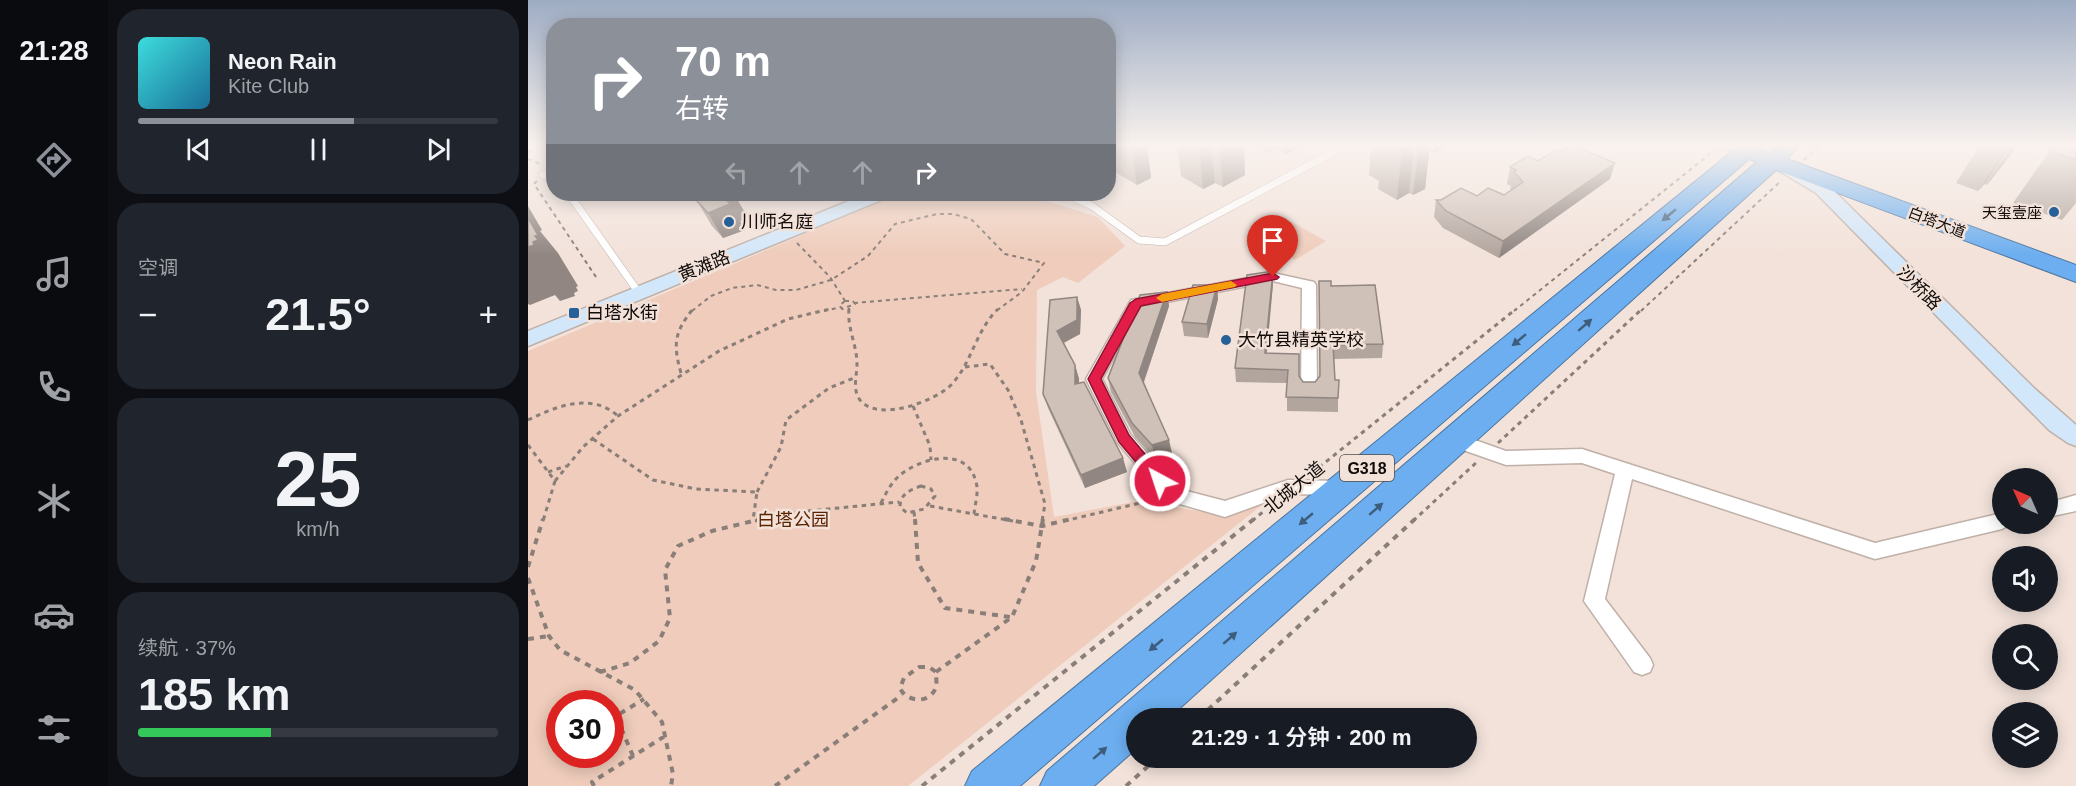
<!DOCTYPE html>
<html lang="zh">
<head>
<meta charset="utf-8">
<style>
  body { margin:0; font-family:Arial,"Noto Sans SC",sans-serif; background:#20242c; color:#f1f3f6; height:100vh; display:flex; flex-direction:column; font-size:22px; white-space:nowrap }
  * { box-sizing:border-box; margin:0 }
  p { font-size:20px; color:#9ea1a6 }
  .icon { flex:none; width:33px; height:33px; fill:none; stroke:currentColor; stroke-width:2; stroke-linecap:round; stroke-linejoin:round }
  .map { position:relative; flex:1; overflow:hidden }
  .side { display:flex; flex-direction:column; gap:9px; padding:9px; background:#0d0f14; width:420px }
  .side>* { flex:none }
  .banner { position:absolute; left:18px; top:18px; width:570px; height:183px; border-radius:24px; box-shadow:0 3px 15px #0003; background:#8c9099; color:#fff; overflow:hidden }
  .needle { width:39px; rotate:315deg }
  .buttons { position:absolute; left:1464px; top:468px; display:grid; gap:12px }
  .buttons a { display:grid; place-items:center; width:66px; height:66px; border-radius:50%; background:#171b24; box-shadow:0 3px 15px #0003; font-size:30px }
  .speed { position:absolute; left:18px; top:690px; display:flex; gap:12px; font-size:30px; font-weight:700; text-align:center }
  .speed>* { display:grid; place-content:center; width:78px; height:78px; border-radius:50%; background:#171b24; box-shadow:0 3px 15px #0003; line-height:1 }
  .speed .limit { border:9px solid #d22; background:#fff; color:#111 }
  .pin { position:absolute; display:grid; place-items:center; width:51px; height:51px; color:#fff; margin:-62px -26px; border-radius:50% 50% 50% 0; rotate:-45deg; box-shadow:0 0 6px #0007 }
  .pin .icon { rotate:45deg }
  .me { position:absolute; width:66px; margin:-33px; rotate:320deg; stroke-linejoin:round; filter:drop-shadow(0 0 4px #0008) }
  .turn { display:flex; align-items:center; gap:21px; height:126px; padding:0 30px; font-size:27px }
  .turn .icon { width:78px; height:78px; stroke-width:2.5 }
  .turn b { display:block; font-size:42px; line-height:51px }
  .lanes { display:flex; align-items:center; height:57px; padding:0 30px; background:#0003; justify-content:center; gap:30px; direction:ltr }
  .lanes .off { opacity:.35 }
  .big { font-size:45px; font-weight:600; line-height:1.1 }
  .side .tile { flex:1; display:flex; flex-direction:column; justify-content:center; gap:9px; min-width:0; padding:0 21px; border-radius:24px; background:#20242c }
  .side .dial { align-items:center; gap:0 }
  .dial b { font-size:78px; line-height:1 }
  .song { display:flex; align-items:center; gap:18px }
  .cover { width:72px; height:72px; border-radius:9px; background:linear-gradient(135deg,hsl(180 70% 55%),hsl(200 70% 35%)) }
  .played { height:6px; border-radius:3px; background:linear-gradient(90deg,#8c9099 60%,#363941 60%) }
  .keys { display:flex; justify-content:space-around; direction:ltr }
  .heat { display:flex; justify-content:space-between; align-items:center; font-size:33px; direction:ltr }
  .charge { height:9px; border-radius:4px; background:linear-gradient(90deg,#34c759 37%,#363941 0) }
  .trip { position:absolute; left:598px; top:708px; width:351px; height:60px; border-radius:30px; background:#171b24; box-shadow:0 3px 15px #0003; font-weight:600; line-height:60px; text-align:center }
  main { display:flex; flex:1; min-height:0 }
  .tab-bar { display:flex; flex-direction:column; width:108px; justify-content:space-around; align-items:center; background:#090b0e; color:#9ea1a6 }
  .tab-bar .icon { width:42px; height:42px }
  .tab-bar .current { color:#8c9099 }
  .tab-bar b { font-size:27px; color:#f1f3f6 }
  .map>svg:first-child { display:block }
</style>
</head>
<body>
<main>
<nav class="tab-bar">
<b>21:28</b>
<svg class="icon current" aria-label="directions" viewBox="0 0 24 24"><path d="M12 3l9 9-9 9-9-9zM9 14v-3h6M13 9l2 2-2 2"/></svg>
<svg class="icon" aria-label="music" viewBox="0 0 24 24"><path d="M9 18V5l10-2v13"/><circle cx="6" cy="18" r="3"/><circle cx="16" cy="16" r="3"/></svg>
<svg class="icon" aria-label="phone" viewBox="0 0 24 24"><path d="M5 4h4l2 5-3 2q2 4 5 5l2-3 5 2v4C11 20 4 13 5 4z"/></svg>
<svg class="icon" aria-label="climate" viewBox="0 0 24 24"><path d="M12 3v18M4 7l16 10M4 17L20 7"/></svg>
<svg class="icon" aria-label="car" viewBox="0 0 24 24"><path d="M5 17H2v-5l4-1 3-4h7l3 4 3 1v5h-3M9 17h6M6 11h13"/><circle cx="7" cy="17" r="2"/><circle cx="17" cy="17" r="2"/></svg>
<svg class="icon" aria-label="filters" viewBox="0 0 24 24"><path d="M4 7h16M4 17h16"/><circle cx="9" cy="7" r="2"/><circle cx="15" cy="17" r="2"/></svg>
</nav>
<section class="side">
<div class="tile">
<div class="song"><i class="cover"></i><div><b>Neon Rain</b><p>Kite Club</p></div></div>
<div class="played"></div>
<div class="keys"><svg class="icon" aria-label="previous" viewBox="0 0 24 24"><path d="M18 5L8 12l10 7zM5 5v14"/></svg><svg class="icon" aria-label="pause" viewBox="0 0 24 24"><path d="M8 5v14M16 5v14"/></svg><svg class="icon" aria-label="next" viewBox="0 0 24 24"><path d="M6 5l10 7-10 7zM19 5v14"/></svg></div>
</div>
<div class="tile"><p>空调</p>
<div class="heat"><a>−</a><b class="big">21.5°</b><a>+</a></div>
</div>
<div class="tile dial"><b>25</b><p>km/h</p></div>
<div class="tile"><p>续航 · 37%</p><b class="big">185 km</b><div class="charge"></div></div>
</section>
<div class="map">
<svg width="1548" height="786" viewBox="0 0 1548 786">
  <rect width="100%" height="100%" fill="#f2e2da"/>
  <path fill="#efccbb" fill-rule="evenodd" d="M371 194H496L570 217 597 246 550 283 535 277 509 290 508 392 526 517 610 501 688 514 744 497 380 786H0V351ZM32 704H82V754H32Z
    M751 215 798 241 767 260 721 232Z"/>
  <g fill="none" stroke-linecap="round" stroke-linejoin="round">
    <g stroke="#bfb0a8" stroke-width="8">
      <path id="lane" d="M15 175 26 176
        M41 194 111 293
        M539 194 564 206 611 240 637 242 819 145"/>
    </g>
    <g stroke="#bfb0a8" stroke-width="3">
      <path id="street" d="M745 273 786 282 788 285 789 390 787 394H775L773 390 774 288 745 281 613 307 574 379 602 434 651 489 697 501 760 480 814 481 820 483 823 488 820 493 814 495 760 494 697 517 638 500 590 443 558 379 603 300Z
        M927 433 978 451 1054 449 1347 543 1474 513V524H1482L1474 529 1347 559 1104 479 1077 599 1122 658 1125 665 1122 672 1114 675 1106 672 1056 601 1087 474 1054 463 978 465 921 445 918 440 921 435Z
        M1548 495V511L1520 517V503Z"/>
    </g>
    <g stroke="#bfb0a8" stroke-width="3">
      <path id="secondary" d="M1194 145H1216L1226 151 1218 156 1196 148Z
        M1224 145H1240L1250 157 1300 185 1507 389 1548 425V446L1540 443 1521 430 1288 193 1238 163Z
        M338 194H361L358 198 0 346V331Z"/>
    </g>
    <g stroke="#4c759e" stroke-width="2">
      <path id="highway" d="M1212 145H1235L1233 149 1241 152 1250 145H1272L1259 159 1548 265V282L1248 170 641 718H609V748L566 786H512L519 771 1229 162 1221 159 492 786H437L444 771Z"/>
    </g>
    <path stroke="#897e78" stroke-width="2" stroke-dasharray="4 4" stroke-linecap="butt" d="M0 152 22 145
      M0 159 15 165
      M1276 160 1293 145
      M9 181 6 184 68 277
      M269 243 302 277 317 301
      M317 301H325L327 304 314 309 312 305Z
      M326 303 494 289
      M164 311 183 296 204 288 229 285 248 290H268L303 280 340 256 367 224 409 214H425L443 219 477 254 516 263 494 292 468 311
      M296 311 313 307
      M321 311V308
      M986 311 1188 149
      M1113 311 1254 180"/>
    <path stroke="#897e78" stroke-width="3" stroke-dasharray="4.5 4.5" stroke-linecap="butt" d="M321 309C319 328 329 345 329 364 329 376 324 389 332 400 350 423 408 401 424 384 444 362 448 330 470 309
      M437 367 462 364 480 390 493 420 517 504 514 521
      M153 373C145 345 146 332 165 309
      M385 406 402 446 403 460
      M0 420C29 406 63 392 90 416
      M65 439 125 480 168 489 229 492 225 520
      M970 443 1114 309
      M0 445 27 481 15 521
      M20 472 38 466
      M784 473 988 309
      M27 481 55 447 90 416 191 351 260 319 302 309
      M393 486 403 489 407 496 396 509 379 513 372 507C372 494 382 490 393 486Z
      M229 492 253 447 258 420 301 388 326 378
      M353 503C358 493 363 483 371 476 392 458 439 445 448 482 451 492 447 504 446 514
      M402 506 485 521
      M386 512 387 521
      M227 521 260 513 371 502
      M536 521 629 499
      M724 521 736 511
      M885 521 950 461"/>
    <path stroke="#897e78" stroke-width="4" stroke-dasharray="6 6" stroke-linecap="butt" d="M387 519 390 563 417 608 482 617
      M476 519 514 526 543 519
      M0 567 15 519
      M0 578 21 636 32 650 107 690 134 722 145 774 143 786
      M0 639 21 636
      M391 667H401L408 672C408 677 409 683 408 687 402 705 378 702 372 688L376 678Z
      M72 672 102 663 131 641 142 618 137 570 150 546 184 531 233 519
      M408 672 484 617 508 561 515 519
      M671 718 887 519
      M105 756 88 716 116 699
      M66 786 64 782 137 736
      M247 786 374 695
      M394 786 726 519
      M598 786 629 758"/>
    <use href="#lane" stroke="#fff" stroke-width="7"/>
    <use href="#street" fill="#fff" fill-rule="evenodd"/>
    <use href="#secondary" fill="#d3e7fa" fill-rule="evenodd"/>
    <use href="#highway" fill="#6caeef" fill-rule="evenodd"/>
  </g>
  <path fill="#b2a59e" d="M580 145H619L623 178 609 185 582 169 580 159Z
    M649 145H716L717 175 695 187 687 183 675 189 653 176Z
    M725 145H777L758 154 747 149 740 153Z
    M843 145H921L906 153 901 151 897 189 885 195 881 193 869 200 850 189 851 181 841 175Z
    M1452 145H1490L1459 185 1456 184 1450 191 1428 183Z
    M1526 145 1548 148V203L1534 220 1485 203Z
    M1010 161 1082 179 971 258 915 228 906 217 908 200 949 196 976 195 984 190 982 189 983 186 979 184 982 167Z
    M173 194H206L220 218 212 221 217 230 195 238 184 226 169 201 176 198Z
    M266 194H304L287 201 281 196 273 200Z
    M745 284 739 353 771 377 775 382H787L791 377 803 286 855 344 854 358 806 359 807 380 810 398V412L759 411V383L708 382 707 368Z
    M689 285 690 299 680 338 656 336 654 322Z
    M639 292 641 306 616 382 644 453 627 459 607 437 583 392 580 378Z
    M549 297 553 310 552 334 536 343 547 365 551 379V383L599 472 557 488 520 408 515 394Z"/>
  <path fill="#918681" d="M603 145H619L623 178 609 185Z
    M671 145H683L687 183 675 189Z
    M691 145H716L717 175 695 187Z
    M739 145H747V149L740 153Z
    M757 145H777L758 154Z
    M880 145H886L881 193 869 200 874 148Z
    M891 145H902L897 189 885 195Z
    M907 145H921L906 153Z
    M1481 145H1482L1456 184 1450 191Z
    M1486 145H1490L1459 185Z
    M1087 163 1082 179 971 258 975 241Z
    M206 194 220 218 212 221 217 230 195 238 180 213 196 197Z
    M270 194H280L281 196 273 200Z
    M283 194H304L287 201Z
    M0 206 14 230 12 231 30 253 50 286 48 287 50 291 46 293 47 296 32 301 27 295 2 305 0 304Z
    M745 271V284L737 367V353Z
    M689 285 690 299 680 338 679 324Z
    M639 292 641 306 614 387 611 373Z
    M549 297 553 310 552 334 533 344 529 331Z
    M547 365 551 379 550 398 547 384Z
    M641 440 644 453 627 459 624 445Z
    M595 458 599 472 557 488 553 475Z"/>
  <path fill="#cfc0b8" stroke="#918681" stroke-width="1.5" d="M867 145H881L874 148Z
    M1044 145 1087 163 975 241 918 211 908 200H913L933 188 949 196 960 188 976 195 995 182 986 172 988 170 982 167 1000 156 1010 161 1028 150 1032 152Z
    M1526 145H1536L1548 148V160L1521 151Z
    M174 194H205L196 197 202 204 180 213 169 201 177 197Z
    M0 218 10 235 7 236 10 240 5 242 6 245 0 247Z
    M745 271 737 353 771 354V376L775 382H787L792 376 791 281H803V286L847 285 855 344 805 345 807 380H811L810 398 758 397 760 370 707 368 719 275Z
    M665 285H689L679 324 654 322Z
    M639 292 611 373 641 440 624 445 604 423 580 378 612 295Z
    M549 297V320L529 331 547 365V384L556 382 595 458 553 475 515 394 522 300Z"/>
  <defs><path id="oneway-solid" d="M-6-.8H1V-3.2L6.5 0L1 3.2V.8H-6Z" transform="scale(1.5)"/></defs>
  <g fill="#3e5d7c">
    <use href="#oneway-solid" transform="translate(1141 215) rotate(140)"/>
    <use href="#oneway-solid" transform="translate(1057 325) rotate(-41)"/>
    <use href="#oneway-solid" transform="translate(991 340) rotate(140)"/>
    <use href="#oneway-solid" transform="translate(848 509) rotate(-41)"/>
    <use href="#oneway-solid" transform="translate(778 519) rotate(140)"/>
    <use href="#oneway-solid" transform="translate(702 638) rotate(-41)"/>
    <use href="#oneway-solid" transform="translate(628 645) rotate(140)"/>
    <use href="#oneway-solid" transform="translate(572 753) rotate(-41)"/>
  </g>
  <linearGradient id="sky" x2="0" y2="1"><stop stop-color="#9eacc3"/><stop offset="0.57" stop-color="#f9f2ee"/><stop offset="1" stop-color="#f9f2ee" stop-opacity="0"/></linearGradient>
  <rect width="1548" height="255" fill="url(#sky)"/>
  <path fill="#e11d48" stroke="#92132f" stroke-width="1.5" d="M745 273 751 277 749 279 613 306 573 379 601 435 640 481 638 485H627L591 442 560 379 602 303 608 299Z"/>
  <path fill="#f59e0b" d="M703 281 709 285 707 287 634 302 628 298 634 294Z"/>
  <g fill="#256198" stroke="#f2e2da" stroke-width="2">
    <circle cx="1526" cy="212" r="6"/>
    <circle cx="201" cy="222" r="6"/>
    <rect x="40" y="307" width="12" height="12" rx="3"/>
    <circle cx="698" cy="340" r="6"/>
  </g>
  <g text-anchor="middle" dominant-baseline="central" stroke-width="5" stroke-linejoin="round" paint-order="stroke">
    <g font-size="15" fill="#110c09" stroke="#f2e2da" text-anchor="end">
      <text x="1514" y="212">天玺壹座</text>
    </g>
    <g font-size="15" fill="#110c09" stroke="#f2e2da">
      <text transform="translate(1409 222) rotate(21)">白塔大道</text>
    </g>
    <rect fill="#f2e2da" stroke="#544c48" stroke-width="1.5" x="812" y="455" width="54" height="26" rx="4.5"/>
    <g font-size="16" font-weight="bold" fill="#110c09">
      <text x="839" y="468">G318</text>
    </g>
    <g font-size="18" fill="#110c09" stroke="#f2e2da" text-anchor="start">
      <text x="213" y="222">川师名庭</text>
      <text x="58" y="313">白塔水街</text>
      <text x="710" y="340">大竹县精英学校</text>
    </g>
    <g font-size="18" fill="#110c09" stroke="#f2e2da">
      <text transform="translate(176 266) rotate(-22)">黄滩路</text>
      <text transform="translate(1391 288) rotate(45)">沙桥路</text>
      <text transform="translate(766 488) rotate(-39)">北城大道</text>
    </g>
    <g font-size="18" fill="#5b2300" stroke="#f2e2da">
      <text x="265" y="520">白塔公园</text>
    </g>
  </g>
</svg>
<div class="buttons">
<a><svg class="needle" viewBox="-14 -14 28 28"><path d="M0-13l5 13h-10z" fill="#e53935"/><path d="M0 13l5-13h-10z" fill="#9ea1a6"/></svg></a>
<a><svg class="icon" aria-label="sound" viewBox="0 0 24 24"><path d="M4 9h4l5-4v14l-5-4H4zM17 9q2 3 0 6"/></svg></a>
<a><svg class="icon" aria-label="search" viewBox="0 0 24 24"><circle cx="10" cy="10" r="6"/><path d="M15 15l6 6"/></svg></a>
<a><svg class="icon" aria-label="layers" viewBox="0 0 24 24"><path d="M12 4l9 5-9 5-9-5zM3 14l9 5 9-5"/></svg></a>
</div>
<div class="speed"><div class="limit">30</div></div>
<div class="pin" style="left:745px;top:277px;background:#d93025"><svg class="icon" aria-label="arrive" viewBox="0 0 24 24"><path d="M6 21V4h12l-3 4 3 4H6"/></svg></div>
<svg class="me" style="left:632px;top:481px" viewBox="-20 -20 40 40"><circle r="17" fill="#e11d48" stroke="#fff" stroke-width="3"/><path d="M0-11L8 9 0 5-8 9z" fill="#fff"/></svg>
<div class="trip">21:29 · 1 分钟 · 200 m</div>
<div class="banner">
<div class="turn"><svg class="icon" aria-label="right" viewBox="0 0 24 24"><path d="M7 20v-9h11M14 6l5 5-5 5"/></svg><div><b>70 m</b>右转</div></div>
<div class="lanes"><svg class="icon off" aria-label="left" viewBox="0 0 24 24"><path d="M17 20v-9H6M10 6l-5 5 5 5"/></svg><svg class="icon off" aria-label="ahead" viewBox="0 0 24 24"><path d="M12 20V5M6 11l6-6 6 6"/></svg><svg class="icon off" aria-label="ahead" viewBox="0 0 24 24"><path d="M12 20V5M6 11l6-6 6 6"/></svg><svg class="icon" aria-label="right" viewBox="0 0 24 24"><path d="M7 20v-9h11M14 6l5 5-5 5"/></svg></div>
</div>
</div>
</main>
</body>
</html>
